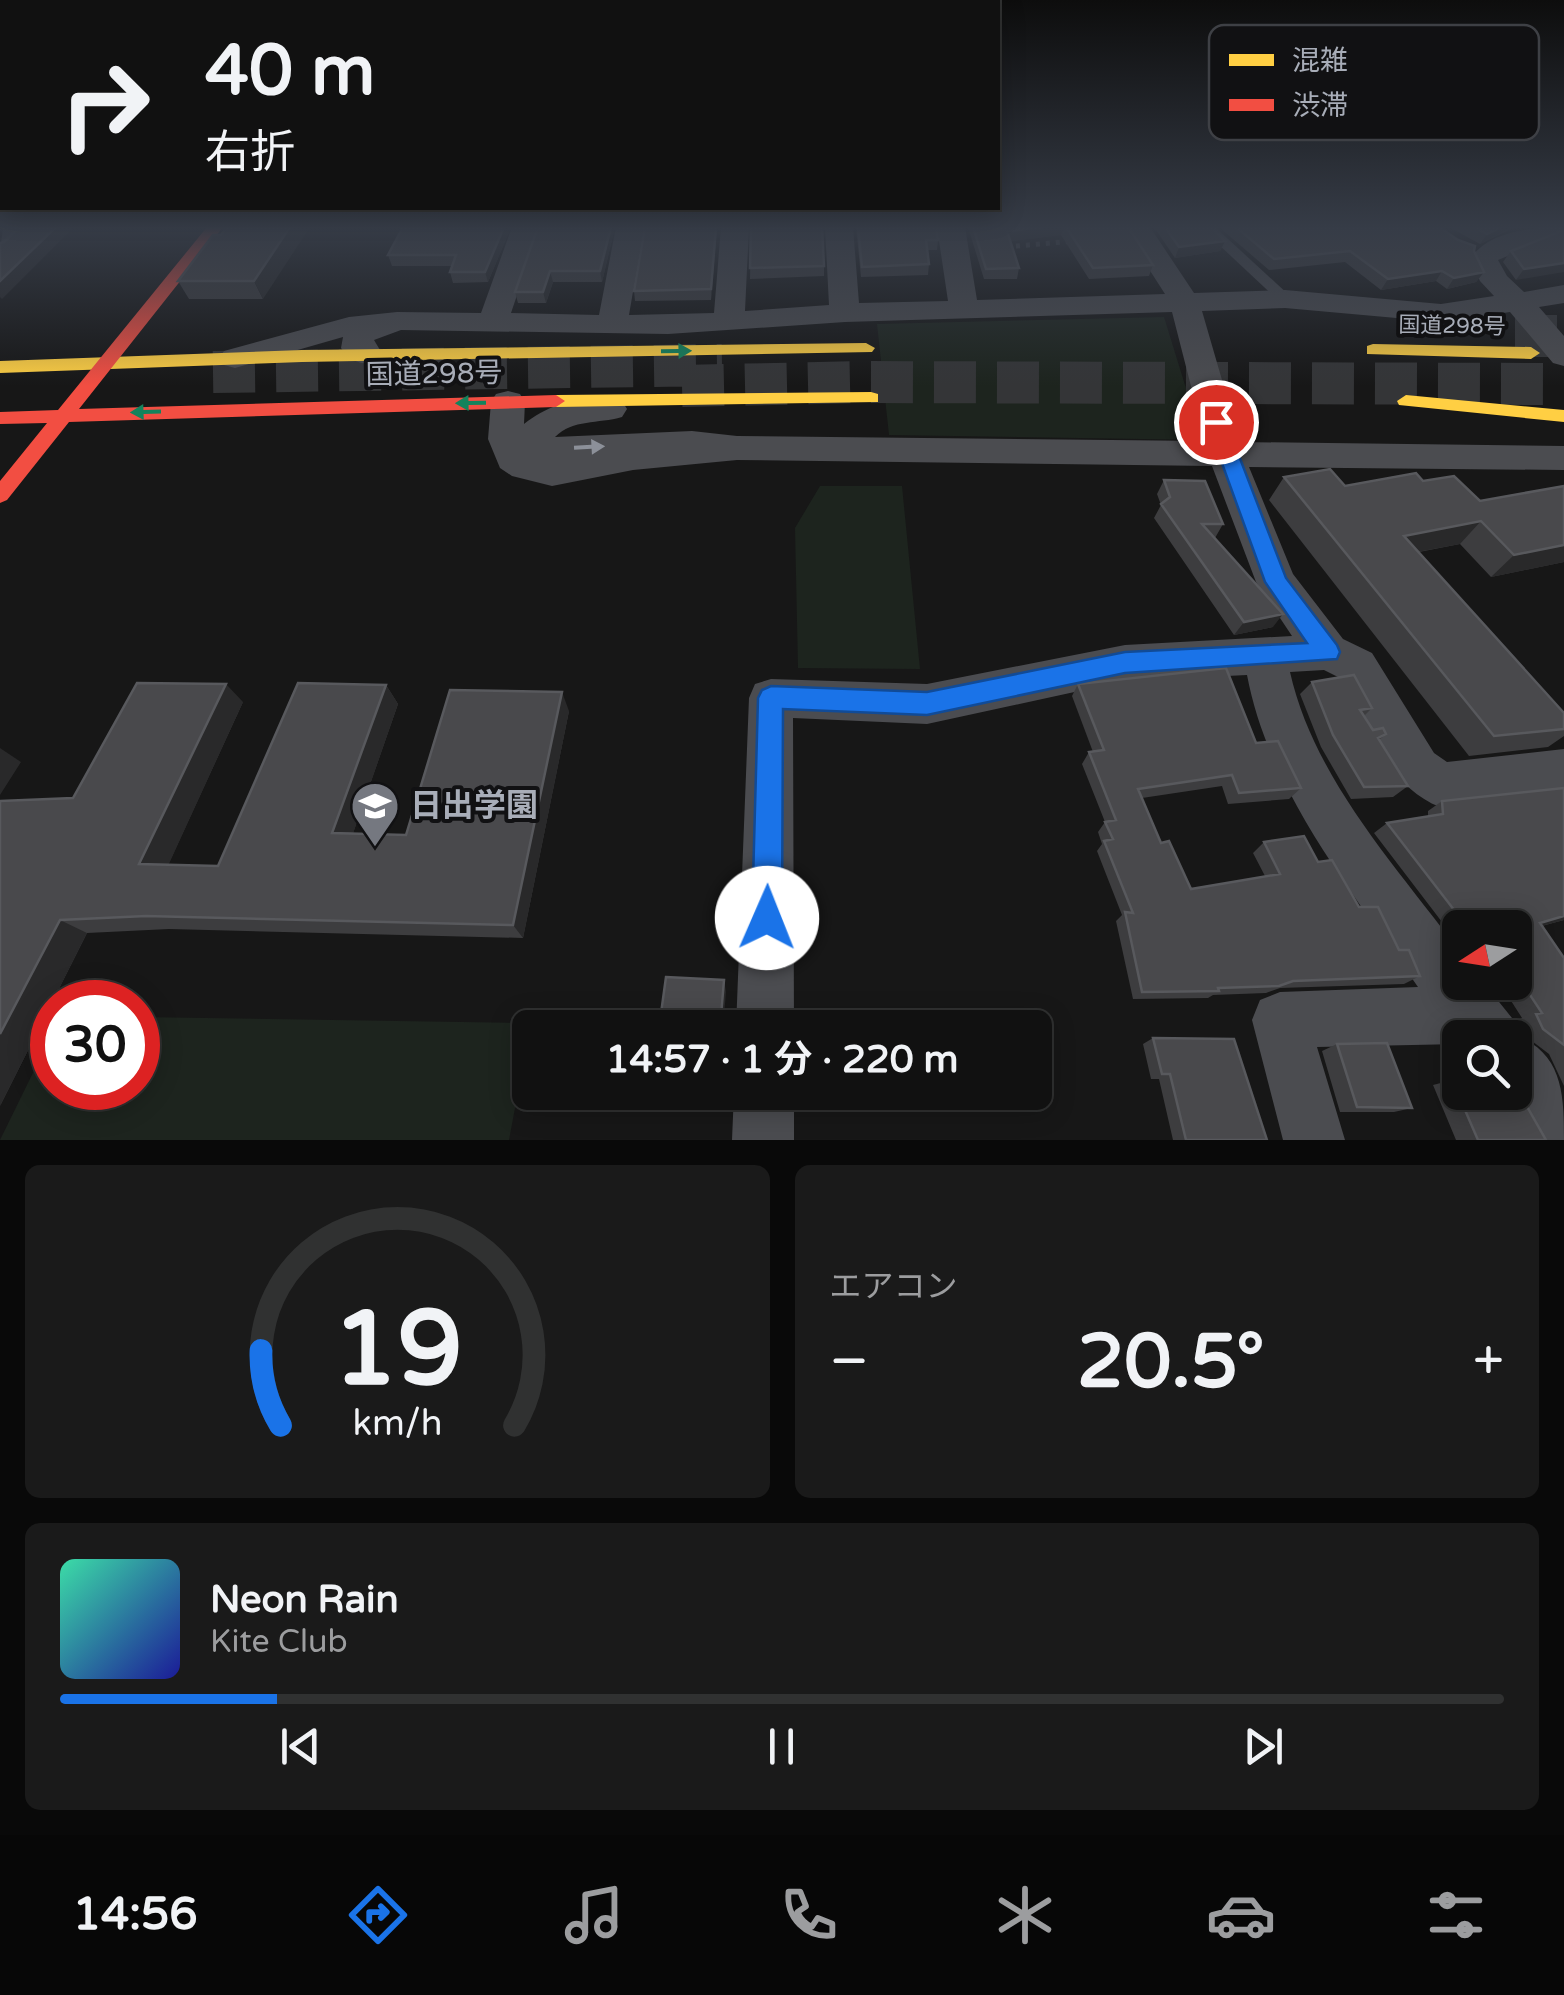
<!DOCTYPE html>
<html lang="ja">
<head>
<meta charset="utf-8">
<style>
  body { margin:0; font-family:"Varela Round","Noto Sans JP",sans-serif; background:#1a1a1a; color:#f1f3f6; height:100vh; display:flex; flex-direction:column; font-size:38px; white-space:nowrap }
  * { box-sizing:border-box; margin:0 }
  p { font-size:32px; color:#9c9d9f }
  .icon { flex:none; width:55px; height:55px; fill:none; stroke:currentColor; stroke-width:2; stroke-linecap:round; stroke-linejoin:round }
  .map { position:relative; height:1140px; overflow:hidden }
  .drawer { display:flex; flex-direction:column; gap:25px; padding:25px; background:#090909; flex:1 }
  .drawer>* { flex:none }
  .guide { position:absolute; left:0px; top:0px; width:1000px; height:210px; box-shadow:0 5px 25px #0003,0 0 0 2px #303131; background:#111; color:#f1f3f6; overflow:hidden }
  .needle { width:65px; rotate:258deg }
  .buttons { position:absolute; left:1442px; top:910px; display:grid; gap:20px }
  .buttons a { display:grid; place-items:center; width:90px; height:90px; border-radius:15px; background:#111; box-shadow:0 5px 25px #0003,0 0 0 2px #303131; font-size:50px }
  .speed { position:absolute; left:30px; top:980px; display:flex; gap:20px; font-size:50px; font-weight:700; text-align:center }
  .speed>* { display:grid; place-content:center; width:130px; height:130px; border-radius:50%; background:#111; box-shadow:0 5px 25px #0003,0 0 0 2px #303131; line-height:1 }
  .speed .limit { border:15px solid #d22; background:#fff; color:#111 }
  .pin { position:absolute; display:grid; place-items:center; width:85px; height:85px; color:#fff; margin:-42px; border:5px solid #fff; border-radius:50%; box-shadow:0 2px 10px #0007 }
  .me { position:absolute; width:110px; margin:-55px; rotate:1deg; stroke-linejoin:round; filter:drop-shadow(0 0 8px #0008) }
  .turn { display:flex; align-items:center; gap:35px; height:210px; padding:0 40px; font-size:45px }
  .turn .icon { width:130px; height:130px; stroke-width:2.5 }
  .turn b { display:block; font-size:70px; line-height:85px }
  .big { font-size:75px; font-weight:700; line-height:1.1 }
  .drawer .widget { flex:1; display:flex; flex-direction:column; justify-content:center; gap:15px; min-width:0; padding:0 35px; border-radius:15px; background:#1a1a1a }
  .drawer .dial { align-items:center; gap:0 }
  .dial svg { height:260px; overflow:visible; fill:none; stroke:#303131; stroke-width:7; stroke-linecap:round; text-anchor:middle }
  .dial text { fill:#f1f3f6; stroke:none }
  .song { display:flex; align-items:center; gap:30px }
  .cover { width:120px; height:120px; border-radius:15px; background:linear-gradient(135deg,hsl(160 70% 55%),hsl(240 70% 35%)) }
  .played { height:10px; border-radius:5px; background:linear-gradient(90deg,#1a73e8 15%,#303131 15%) }
  .keys { display:flex; justify-content:space-around; direction:ltr }
  .heat { display:flex; justify-content:space-between; align-items:center; font-size:55px; direction:ltr }
  .drawer .tiles { flex:1; display:grid; gap:25px; grid-template-columns:1fr 1fr }
  .widget:last-child { grid-column:span 2 }
  .trip { position:absolute; left:512px; top:1010px; width:540px; height:100px; border-radius:15px; background:#111; box-shadow:0 5px 25px #0003,0 0 0 2px #303131; font-weight:700; line-height:100px; text-align:center }
  .dock { display:flex; height:160px; justify-content:space-around; align-items:center; background:#070707; color:#9c9d9f }
  .dock .icon { width:70px; height:70px }
  .dock .current { color:#1a73e8 }
  .dock b { font-size:45px; color:#f1f3f6 }
  .map>svg:first-child { display:block }
</style>
</head>
<body>
<div class="map">
<svg width="1564" height="1140" viewBox="0 0 1564 1140">
  <rect width="100%" height="100%" fill="#171717"/>
  <path fill="#1d241e" d="M1164 317 1202 440 889 435 877 324Z
    M820 486H902L920 669 798 668 795 528Z
    M138 1017 531 1023 509 1140H0L52 1034V1088H138Z"/>
  <g fill="none" stroke-linecap="round" stroke-linejoin="round">
    <path stroke="#343537" stroke-width="42" stroke-dasharray="42 21" stroke-linecap="butt" d="M1515 336H1564
      M213 372 722 365
      M682 386 864 382 1564 384"/>
    <path stroke="#4d4e52" stroke-width="5" stroke-dasharray="4 6" stroke-linecap="butt" d="M1006 247 1073 241"/>
    <path fill="#4b4c50" fill-rule="evenodd" d="M1200 227H1215L1290 296V302H1280Z"/>
    <path fill="#4b4c50" fill-rule="evenodd" d="M3 227H32L10 251 0 253Z
      M512 227H540L511 313 599 315 616 227H644L629 315 714 313 721 227H749L745 311 829 305 825 227H853L859 303 948 301 937 227H965L977 300 1165 294 1122 227H1150L1194 293 1285 290 1441 304 1494 296 1480 281 1470 260C1486 231 1534 227 1564 227L1563 233 1498 260 1507 276 1524 292 1564 285V303L1539 307 1564 336V366L1553 363 1510 312 1441 322 1285 308 1202 311 1240 442 1564 446V470L1249 467 1293 574 1343 639 1372 653 1434 753 1447 762 1564 749V793L1440 807C1388 787 1368 725 1342 679L1324 670 1290 672C1314 779 1397 867 1460 952V982H1483L1512 1018 1521 1038C1564 1056 1564 1100 1564 1140H1529L1499 1092H1515V1038H1460V1044L1317 1047 1345 1140H1283L1252 1020 1260 1000 1280 992 1418 987C1353 892 1269 792 1247 675L1125 681 927 724 793 718 794 1028H736L749 698 755 684 771 679 927 684 1125 645 1292 636 1256 582 1212 466 737 460 633 470 552 486 512 476 500 468 488 439 491 402 496 394 508 391 520 394 525 402 524 424C551 403 588 392 622 401L627 409 622 417C598 424 573 419 555 437L692 431 737 436 1205 441 1172 312 845 322 668 334 401 330 374 340 383 355 378 362C362 366 351 362 341 348L343 337 235 368 224 365 219 358 224 351 349 317 397 312 481 313Z
      M734 1092H794V1140H732Z"/>
    <path fill="#ffcf43" fill-rule="evenodd" d="M866 343 875 348 872 352 302 362 0 373V361L302 350Z
      M1373 344 1531 347 1540 353 1531 359 1367 354V346Z
      M871 392 878 394V402L556 407 547 401 556 395Z
      M1406 395 1564 410V422L1399 405 1397 401Z"/>
    <path fill="#f24e42" fill-rule="evenodd" d="M207 227H223L79 409 556 395 565 401 556 407 69 422 7 500 0 503V481L47 423 0 424V412L58 410Z"/>
  </g>
  <path fill="#3d3d3f" d="M227 227 263 299H189L178 281Z
    M403 227H511L488 282 453 283 450 272 452 266H392L388 255Z
    M615 227 602 282H553L546 303H518L515 292Z
    M717 227 711 300 635 301 634 291Z
    M751 227 824 266V276L750 279Z
    M856 227H936L938 240 937 250H927L929 264 928 275 861 277Z
    M968 227H1128L1153 265 1149 276 1089 279 1061 235 1010 241 1019 268 1017 279H984Z
    M1154 227H1211L1225 241 1220 251 1175 258Z
    M1219 227H1439L1474 251 1484 272 1476 282 1447 289 1436 281 1381 290 1345 262 1269 270Z
    M1449 227H1538L1511 229 1480 244Z
    M1564 230 1516 280 1503 262 1511 251Z
    M1284 477 1345 486 1423 481 1480 501 1564 562 1491 577 1460 544 1419 552 1564 713V736L1548 747 1469 756 1269 500Z
    M1164 480 1223 524 1215 538 1273 627 1234 635 1154 518 1161 505 1157 494Z
    M1312 682 1372 708 1364 716 1373 730 1386 734 1379 740 1408 786 1393 797 1351 799 1321 747 1300 694Z
    M1078 684 1256 743 1301 788 1289 799 1228 804 1222 786 1142 798 1161 843 1191 889 1265 876 1253 853 1264 842 1318 862 1399 950 1420 976 1404 984 1280 988 1266 993 1213 995 1208 998 1133 999 1116 921 1122 915 1097 851 1102 844 1098 832 1105 822 1082 764 1089 752H1093L1072 696Z
    M386 685 398 704 353 833 406 835 569 711 523 938 169 929 87 933 0 1106 73 798 243 702 168 865 218 866Z
    M1564 788V920L1542 926 1564 958V1086L1549 1054 1524 1035 1517 1020 1522 1018 1499 982H1515V928H1460V943H1458L1374 833 1387 823 1428 816V811L1442 801Z
    M1153 1038 1267 1140H1173L1159 1079H1151L1143 1044Z
    M1337 1044 1412 1108 1394 1112H1340L1322 1051Z
    M1460 1059V1092L1517 1089 1546 1140H1456L1433 1085 1452 1080 1445 1064Z"/>
  <path fill="#29292a" d="M56 227H74L2 299 0 297V281Z
    M290 227H310L263 299 254 281Z
    M504 227H511L488 282 485 272Z
    M611 227H615L602 282 600 271Z
    M716 227H717L711 300V289Z
    M1044 227H1064L1061 235 1005 242 1007 231Z
    M1501 227H1512L1480 244 1487 234Z
    M1225 241 1220 251 1175 258 1179 247Z
    M1564 263V272L1516 280 1524 269Z
    M550 271 553 282 546 303 543 292Z
    M1442 271 1436 281 1381 290 1388 279Z
    M1484 272 1476 282 1447 289 1454 278Z
    M1481 521 1460 544 1385 558 1404 536Z
    M1564 545V562L1491 577 1514 555Z
    M1283 614 1273 627 1234 635 1244 622Z
    M226 684 243 702 162 879 139 864Z
    M386 685 398 704 348 848 332 833Z
    M562 692 569 711 523 938 513 925Z
    M0 748 21 762 0 795Z
    M1564 916V920L1522 931 1540 923Z
    M60 920 87 933 0 1106V1034Z
    M724 980 726 992 723 1028H720Z"/>
  <path fill="#49494c" stroke="#58595d" stroke-width="2.5" d="M19 227H56L0 281V243L4 242Z
    M227 227H290L254 281H178L213 235H221Z
    M403 227H504L485 272H450L456 255H388Z
    M538 227H611L600 271H550L543 292H515Z
    M645 227H716L711 289 634 291Z
    M751 227H822L824 266 750 268Z
    M858 227H936L938 240H926L929 264 862 267Z
    M973 227H1044L1007 231 1019 268 986 269Z
    M1066 227H1128L1153 265 1093 268Z
    M1165 227H1211L1225 241 1179 247Z
    M1236 227H1439L1458 240 1475 246 1474 251 1484 272 1454 278 1442 271 1388 279 1350 251 1274 259Z
    M1474 227H1501L1487 234Z
    M1564 230V263L1524 269 1511 251Z
    M1330 469 1345 486 1416 473 1423 481 1454 476 1480 501 1564 486V545L1514 555 1481 521 1404 536 1564 713V729L1494 736 1284 477Z
    M1164 480 1205 481 1223 524H1202L1283 614 1244 622 1161 504 1170 497Z
    M1226 668 1256 743 1278 741 1301 788 1239 793 1232 775 1138 789 1161 843 1169 841 1191 889 1280 874 1264 842 1304 836 1318 862 1332 860 1359 907H1378L1399 950H1409L1420 976 1293 981 1279 986 1218 988 1219 991 1142 992 1125 912 1133 913 1104 841 1113 839 1105 822 1116 820 1089 752 1104 750 1078 684Z
    M1354 675 1372 708 1360 710 1373 730 1383 728 1386 734 1378 738 1408 786 1364 787 1333 735 1312 682Z
    M137 683 226 684 139 864 218 866 298 683 386 685 332 833 406 835 450 690 562 692 513 925 146 916 60 920 0 1034V801L73 798Z
    M1564 788V916L1540 923 1564 958V1045L1543 1029 1536 1014 1542 1013 1515 972V928H1468L1387 823 1443 814 1442 801Z
    M666 977 724 980 720 1028H659Z
    M1153 1038 1234 1039 1267 1140H1186L1170 1074H1162Z
    M1387 1043 1412 1108 1357 1107 1337 1044Z
    M1515 1072 1521 1083 1517 1089 1546 1140H1478L1452 1080H1460V1092H1515Z"/>
  <defs><path id="oneway-solid" d="M-6-.8H1V-3.2L6.5 0L1 3.2V.8H-6Z" transform="scale(2.5)"/></defs>
  <g fill="#14835c">
    <use href="#oneway-solid" transform="translate(676 351) rotate(-1)"/>
    <use href="#oneway-solid" transform="translate(471 403) rotate(179)"/>
    <use href="#oneway-solid" transform="translate(146 412) rotate(178)"/>
  </g>
  <use fill="#8c9099" href="#oneway-solid" transform="translate(589 447) rotate(-3)"/>
  <linearGradient id="sky" x2="0" y2="1"><stop stop-color="#0d0d0d"/><stop offset="0.59" stop-color="#363c47"/><stop offset="1" stop-color="#363c47" stop-opacity="0"/></linearGradient>
  <rect width="1564" height="386" fill="url(#sky)"/>
  <path fill="#1a73e8" stroke="#114b97" stroke-width="2.5" d="M1216 416 1226 422 1286 578 1337 645 1340 652 1337 659 1125 673 927 715 783 709 782 918 777 928 767 933 756 928 752 918 758 698 762 690 771 686 927 692 1125 652 1307 643 1265 582 1207 422Z"/>
  <defs>
    <g id="school-pin" transform="scale(2.5)"><path d="M0 17L-7.5 6A9.5 9.5 0 1 1 7.5 6Z" fill="#757880" stroke="#111113"/><path d="M0-5L7-2L0 1L-7-2ZM-4 1L0 2.5L4 1V4Q0 6-4 4Z" fill="#fff"/></g>
  </defs>
  <g fill-rule="evenodd">
    <use href="#school-pin" x="375" y="806"/>
  </g>
  <g text-anchor="middle" dominant-baseline="central" stroke-width="8" stroke-linejoin="round" paint-order="stroke">
    <g font-size="22" fill="#a8adb8" stroke="#111113">
      <text transform="translate(1452 326) rotate(1)">国道298号</text>
    </g>
    <g font-size="28" fill="#a8adb8" stroke="#111113">
      <text transform="translate(434 374) rotate(-1)">国道298号</text>
    </g>
    <g font-size="32" font-weight="bold" fill="#a8adb8" stroke="#111113" text-anchor="start">
      <text x="410" y="806">日出学園</text>
    </g>
  </g>
  <rect x="1209" y="25" width="330" height="115" rx="15" fill="#111113" stroke="#3e4045" stroke-width="2.5"/>
  <rect x="1229" y="54" width="45" height="12" fill="#ffcf43"/>
  <rect x="1229" y="99" width="45" height="12" fill="#f24e42"/>
  <g font-size="28" fill="#a8adb8">
    <text x="1292" y="70">混雑</text>
    <text x="1292" y="115">渋滞</text>
  </g>
</svg>
<div class="buttons">
<a><svg class="needle" viewBox="-14 -14 28 28"><path d="M0-13l5 13h-10z" fill="#e53935"/><path d="M0 13l5-13h-10z" fill="#9c9d9f"/></svg></a>
<a><svg class="icon" aria-label="search" viewBox="0 0 24 24"><circle cx="10" cy="10" r="6"/><path d="M15 15l6 6"/></svg></a>
</div>
<div class="speed"><div class="limit">30</div></div>
<div class="pin" style="left:1216px;top:422px;background:#d93025"><svg class="icon" aria-label="arrive" viewBox="0 0 24 24"><path d="M6 21V4h12l-3 4 3 4H6"/></svg></div>
<svg class="me" style="left:767px;top:918px" viewBox="-20 -20 40 40"><circle r="19" fill="#fff"/><path d="M0-13L10 11 0 6-10 11z" fill="#1a73e8"/></svg>
<div class="trip">14:57 · 1 分 · 220 m</div>
<div class="guide">
<div class="turn"><svg class="icon" aria-label="right" viewBox="0 0 24 24"><path d="M7 20v-9h11M14 6l5 5-5 5"/></svg><div><b>40 m</b>右折</div></div>
</div>
</div>
<section class="drawer">
<div class="tiles">
<div class="widget dial"><svg viewBox="0 0 100 80">
<path d="M14 69A42 42 0 1 1 86 69"/>
<path d="M14 69A42 42 0 0 1 8 46" stroke="#1a73e8"/>
<text x="50" y="56" font-size="32" font-weight="700">19</text>
<text x="50" y="72" font-size="11">km/h</text>
</svg></div>
<div class="widget"><p>エアコン</p>
<div class="heat"><a>−</a><b class="big">20.5°</b><a>+</a></div>
</div>
<div class="widget">
<div class="song"><i class="cover"></i><div><b>Neon Rain</b><p>Kite Club</p></div></div>
<div class="played"></div>
<div class="keys"><svg class="icon" aria-label="previous" viewBox="0 0 24 24"><path d="M18 5L8 12l10 7zM5 5v14"/></svg><svg class="icon" aria-label="pause" viewBox="0 0 24 24"><path d="M8 5v14M16 5v14"/></svg><svg class="icon" aria-label="next" viewBox="0 0 24 24"><path d="M6 5l10 7-10 7zM19 5v14"/></svg></div>
</div>
</div>
</section>
<nav class="dock">
<b>14:56</b>
<svg class="icon current" aria-label="directions" viewBox="0 0 24 24"><path d="M12 3l9 9-9 9-9-9zM9 14v-3h6M13 9l2 2-2 2"/></svg>
<svg class="icon" aria-label="music" viewBox="0 0 24 24"><path d="M9 18V5l10-2v13"/><circle cx="6" cy="18" r="3"/><circle cx="16" cy="16" r="3"/></svg>
<svg class="icon" aria-label="phone" viewBox="0 0 24 24"><path d="M5 4h4l2 5-3 2q2 4 5 5l2-3 5 2v4C11 20 4 13 5 4z"/></svg>
<svg class="icon" aria-label="climate" viewBox="0 0 24 24"><path d="M12 3v18M4 7l16 10M4 17L20 7"/></svg>
<svg class="icon" aria-label="car" viewBox="0 0 24 24"><path d="M5 17H2v-5l4-1 3-4h7l3 4 3 1v5h-3M9 17h6M6 11h13"/><circle cx="7" cy="17" r="2"/><circle cx="17" cy="17" r="2"/></svg>
<svg class="icon" aria-label="filters" viewBox="0 0 24 24"><path d="M4 7h16M4 17h16"/><circle cx="9" cy="7" r="2"/><circle cx="15" cy="17" r="2"/></svg>
</nav>
</body>
</html>
